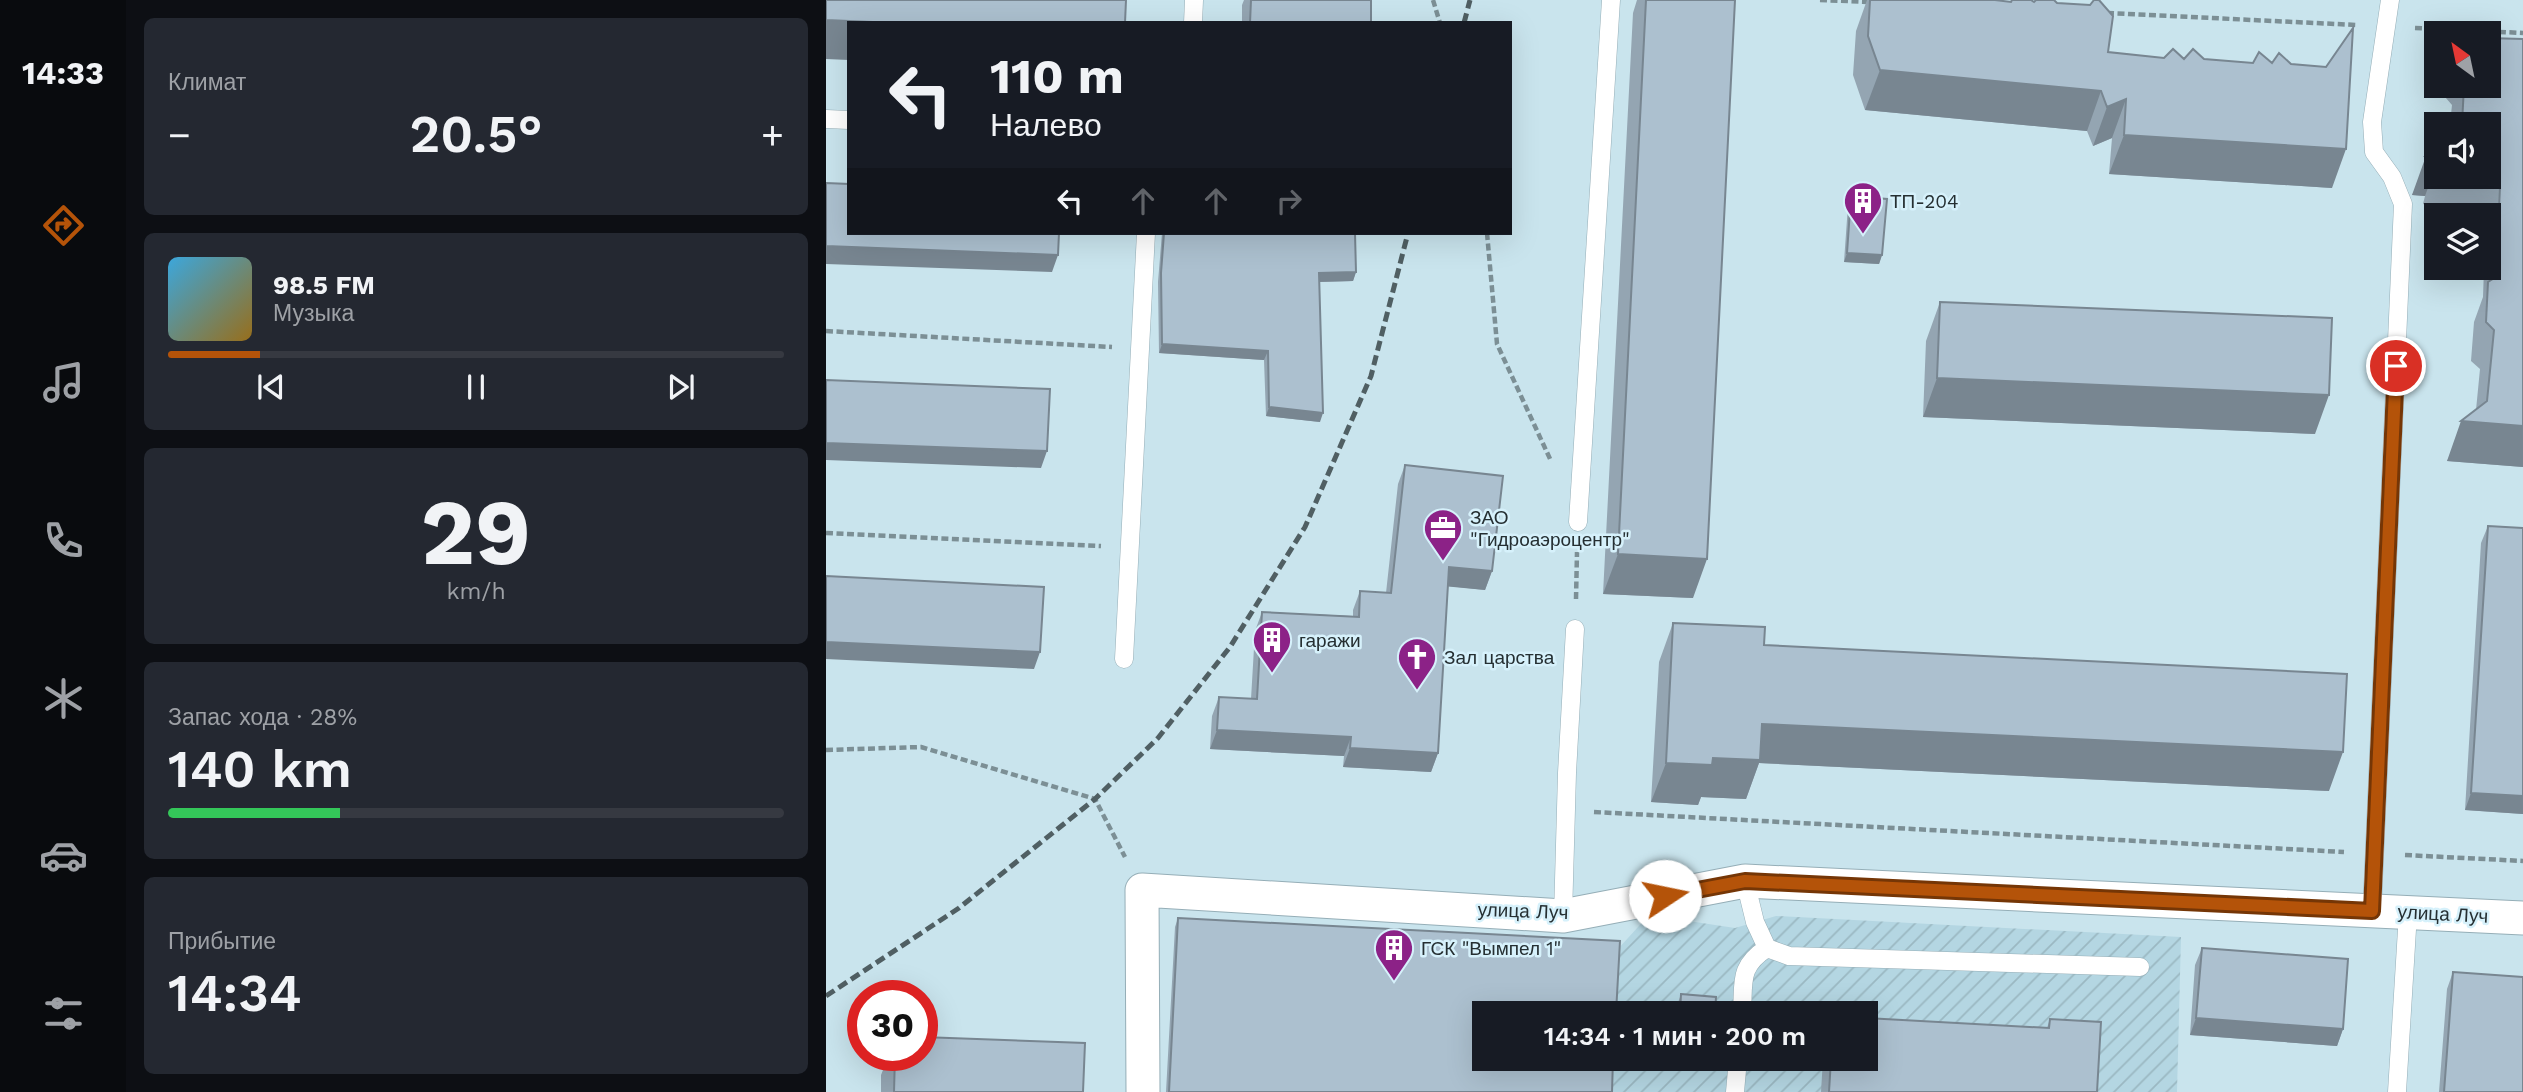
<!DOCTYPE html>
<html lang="ru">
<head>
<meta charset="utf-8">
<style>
  body { margin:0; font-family:"Work Sans",sans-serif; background:#242831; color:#f1f3f6; height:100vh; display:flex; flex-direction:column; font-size:26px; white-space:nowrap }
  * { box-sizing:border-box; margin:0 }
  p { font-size:23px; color:#9ea1a6 }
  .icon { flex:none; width:38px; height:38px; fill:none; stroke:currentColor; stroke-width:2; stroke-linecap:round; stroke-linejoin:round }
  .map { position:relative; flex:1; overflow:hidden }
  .details { display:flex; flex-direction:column; gap:18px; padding:18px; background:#0d0f14; width:700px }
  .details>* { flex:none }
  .guide { position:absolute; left:21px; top:21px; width:665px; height:214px; border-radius:0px; box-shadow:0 7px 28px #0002; background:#171b24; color:#f1f3f6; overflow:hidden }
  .needle { width:46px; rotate:327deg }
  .controls { position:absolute; left:1598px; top:21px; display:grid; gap:14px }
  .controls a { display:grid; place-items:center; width:77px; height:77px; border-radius:0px; background:#171b24; box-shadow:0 7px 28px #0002; font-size:35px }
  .speed { position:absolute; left:21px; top:980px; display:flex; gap:14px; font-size:35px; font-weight:700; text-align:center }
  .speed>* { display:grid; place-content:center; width:91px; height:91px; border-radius:50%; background:#171b24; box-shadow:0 7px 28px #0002; line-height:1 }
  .speed .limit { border:10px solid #d22; background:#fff; color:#111 }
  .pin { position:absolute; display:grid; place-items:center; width:60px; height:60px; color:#fff; margin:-30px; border:4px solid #fff; border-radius:50%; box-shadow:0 2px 7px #0007 }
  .me { position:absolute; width:77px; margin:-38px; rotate:79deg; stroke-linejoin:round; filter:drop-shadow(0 0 5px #0008) }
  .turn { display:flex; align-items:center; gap:24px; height:147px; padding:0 28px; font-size:32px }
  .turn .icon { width:91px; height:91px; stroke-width:2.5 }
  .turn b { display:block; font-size:49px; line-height:60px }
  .lanes { display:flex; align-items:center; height:66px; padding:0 28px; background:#0003; justify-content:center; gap:35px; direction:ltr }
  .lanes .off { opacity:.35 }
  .big { font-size:52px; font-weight:600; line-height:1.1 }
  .details .card { flex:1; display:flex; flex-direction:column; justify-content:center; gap:10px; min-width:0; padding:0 24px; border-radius:10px; background:#242831 }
  .details .dial { align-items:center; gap:0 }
  .dial b { font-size:91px; line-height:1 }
  .song { display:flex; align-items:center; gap:21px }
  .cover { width:84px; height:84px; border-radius:10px; background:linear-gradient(135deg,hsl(200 70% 55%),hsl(40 70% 35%)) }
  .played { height:7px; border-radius:4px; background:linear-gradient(90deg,#b45309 15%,#363941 15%) }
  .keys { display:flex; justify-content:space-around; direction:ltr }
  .heat { display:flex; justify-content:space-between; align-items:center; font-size:38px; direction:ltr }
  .charge { height:10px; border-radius:5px; background:linear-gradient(90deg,#34c759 28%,#363941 0) }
  .trip { position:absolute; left:646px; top:1001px; width:406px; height:70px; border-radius:0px; background:#171b24; box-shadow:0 7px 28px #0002; font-weight:600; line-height:70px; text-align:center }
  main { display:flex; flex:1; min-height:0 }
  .menu { display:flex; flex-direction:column; width:126px; justify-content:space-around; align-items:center; background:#090b0e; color:#9ea1a6 }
  .menu .icon { width:49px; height:49px }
  .menu .current { color:#b45309 }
  .menu b { font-size:32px; color:#f1f3f6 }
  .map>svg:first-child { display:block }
</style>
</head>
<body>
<main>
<nav class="menu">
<b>14:33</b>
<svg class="icon current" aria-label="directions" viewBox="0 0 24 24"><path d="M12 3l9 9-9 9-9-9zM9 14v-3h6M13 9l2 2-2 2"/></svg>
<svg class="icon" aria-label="music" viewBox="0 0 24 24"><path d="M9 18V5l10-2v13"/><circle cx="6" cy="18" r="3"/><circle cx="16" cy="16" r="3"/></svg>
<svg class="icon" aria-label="phone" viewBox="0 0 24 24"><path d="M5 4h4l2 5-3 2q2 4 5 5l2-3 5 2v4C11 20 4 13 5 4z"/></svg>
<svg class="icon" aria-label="climate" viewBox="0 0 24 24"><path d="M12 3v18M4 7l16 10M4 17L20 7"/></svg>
<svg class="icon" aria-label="car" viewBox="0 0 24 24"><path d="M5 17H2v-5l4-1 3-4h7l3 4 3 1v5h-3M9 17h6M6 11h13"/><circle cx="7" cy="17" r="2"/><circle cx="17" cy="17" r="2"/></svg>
<svg class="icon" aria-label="filters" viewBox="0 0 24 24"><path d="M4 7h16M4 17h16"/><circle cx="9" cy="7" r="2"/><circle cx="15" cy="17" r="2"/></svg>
</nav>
<section class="details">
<div class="card"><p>Климат</p>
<div class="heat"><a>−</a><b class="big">20.5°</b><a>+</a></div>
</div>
<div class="card">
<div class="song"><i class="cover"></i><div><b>98.5 FM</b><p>Музыка</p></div></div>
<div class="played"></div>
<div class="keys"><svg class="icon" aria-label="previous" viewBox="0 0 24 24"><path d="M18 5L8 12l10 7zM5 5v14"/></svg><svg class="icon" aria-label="pause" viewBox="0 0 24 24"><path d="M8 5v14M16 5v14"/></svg><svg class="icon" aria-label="next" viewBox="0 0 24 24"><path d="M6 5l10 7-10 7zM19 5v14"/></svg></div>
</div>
<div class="card dial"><b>29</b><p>km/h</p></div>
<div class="card"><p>Запас хода · 28%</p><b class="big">140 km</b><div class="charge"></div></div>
<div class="card"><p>Прибытие</p><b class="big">14:34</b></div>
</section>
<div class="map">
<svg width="1697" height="1092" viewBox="0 0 1697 1092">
  <defs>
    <pattern id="industrial-furrows" width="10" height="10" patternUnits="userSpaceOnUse" patternTransform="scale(1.75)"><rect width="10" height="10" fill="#b4d6e2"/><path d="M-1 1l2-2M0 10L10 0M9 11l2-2" fill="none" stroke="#9bb8c2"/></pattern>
  </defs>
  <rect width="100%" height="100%" fill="#c9e4ed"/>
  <path fill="url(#industrial-furrows)" d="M823 915 909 928 950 916 1355 937 1351 1092H783L785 1059H1040V1013H787L791 950Z"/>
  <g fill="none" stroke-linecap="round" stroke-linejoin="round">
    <g stroke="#95aeb7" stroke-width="19">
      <path id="lane" d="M367 23 368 0
        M0 119 23 120
        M752 522 785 0
        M298 659 320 233
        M919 881 929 922 941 948 963 956 1314 967
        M1546 911 1577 204 1566 177 1548 152 1546 122 1564 0
        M737 916 741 773 749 629
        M916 1013C918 982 912 967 941 948
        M909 1092 912 1059
        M1571 1092 1582 913"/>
    </g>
    <g stroke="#95aeb7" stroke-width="35">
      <path id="street" d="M317 1092 316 890 737 916 919 881 1697 918"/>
    </g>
    <path stroke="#7c8f95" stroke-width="4.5" stroke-dasharray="7 3.5" stroke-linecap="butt" d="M607 0 614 23
      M994 0 1045 2
      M1281 13 1531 25
      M1589 28 1697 33
      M661 233 671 344 725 461
      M0 331 286 347
      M0 533 275 546
      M750 599 751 552
      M0 750 95 747 269 799 299 857
      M768 812 1518 852
      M1579 855 1697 861"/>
    <use href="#lane" stroke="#fff" stroke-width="18"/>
    <use href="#street" stroke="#fff" stroke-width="33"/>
    <path stroke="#505f63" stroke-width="5" stroke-dasharray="10 5" stroke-linecap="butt" d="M638 23 644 0
      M0 996 133 908 269 799 332 738 404 647 479 527 545 376 582 233"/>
  </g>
  <path fill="#94a5b2" d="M418 0H545V23H416V5Z
    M811 0H909L867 598 777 594 807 13Z
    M1041 0H1169L1282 52 1338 58 1378 59 1427 63H1446L1506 188 1283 174 1286 138 1267 146 1261 131 1039 110 1027 75 1030 31Z
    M1662 38 1697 467 1621 461 1650 410 1654 369 1645 361 1648 322 1657 297 1658 268H1662V215H1629L1597 204 1599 196 1586 195 1610 149V177H1662V124H1624L1626 105 1600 75 1610 46V86H1662Z
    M1025 196 1056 255 1053 264 1018 262 1022 205Z
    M336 233H529L530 272 527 281 494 282V422L440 416 438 360 333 353 332 282Z
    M1114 302 1489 434 1097 417 1100 341Z
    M579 465 666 571 659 590 622 586 612 753 605 772 517 767 518 756 384 749 386 716 393 697 425 699 429 631 436 612 527 616V610L534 591 560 593 572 484Z
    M1662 526 1697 528V814L1639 810 1655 543Z
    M847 623 938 645 1503 791 933 763 920 799 875 797 872 805 825 802 833 662Z
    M352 918 786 1092H340L349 927Z
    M1376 948 1517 1029 1511 1046 1364 1035 1369 965Z
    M1627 972 1697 1092H1613L1621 989Z
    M855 994 889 1013H851L852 1003Z
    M1224 1019 1271 1092H995L997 1059H1040L1221 1028Z
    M63 1055H96L257 1092H55V1075Z"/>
  <path fill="#788691" d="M0 20 70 23H23V60L0 59Z
    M1054 70 1275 91 1261 131 1039 110Z
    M1300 99 1286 138 1267 146 1281 107Z
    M1298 135 1520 149 1506 188 1283 174Z
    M1600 156H1610V166L1599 196 1586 195Z
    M0 246 232 255 226 272 0 264Z
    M1021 253 1056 255 1053 264 1018 262Z
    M530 272 527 281 490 282 493 273Z
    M336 344 442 351 438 360 333 353Z
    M1111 378 1503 395 1489 434 1097 417Z
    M443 407 497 413 494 422 440 416Z
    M1635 421 1697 426V467L1621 461Z
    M0 443 221 451 215 468 0 460Z
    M792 554 881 559 867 598 777 594Z
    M623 567 666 571 659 590 617 586Z
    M0 642 214 652 208 669 0 659Z
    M936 724 1517 752 1503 791 933 763 920 799 875 797 872 805 825 802 840 763 887 758Z
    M391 730 525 737 518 756 384 749Z
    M524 748 612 753 605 772 517 767Z
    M1645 793 1697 796V814L1639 810Z
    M1370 1018 1517 1029 1511 1046 1364 1035Z"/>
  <path fill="#acc0cf" stroke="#788691" stroke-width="2" d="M0 0H300L299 23H70L0 20Z
    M425 0H545V23H424Z
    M820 0H909L881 559 792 554Z
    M1044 0H1169L1185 2 1186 0H1205L1208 2 1210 0H1228L1231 3 1264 5 1268 0H1273L1287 16 1282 52 1338 58 1347 49 1358 59 1367 49 1378 59 1427 63 1433 52 1446 63 1453 53 1465 64 1500 67 1527 28 1520 149 1298 135 1300 99 1281 107 1275 91 1054 70 1042 36Z
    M1662 38 1697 39V426L1635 421 1661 401 1668 330 1660 322 1662 282 1670 277 1674 187 1645 177H1662V124H1636L1638 86H1662Z
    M1610 149V156H1600Z
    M0 183 23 184V233H233L232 255 0 246Z
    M1025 196 1061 199 1056 255 1021 253Z
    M338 233H529L530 272 493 273 497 413 443 407 442 351 336 344 335 273Z
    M1114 302 1506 318 1503 395 1111 378Z
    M0 380 224 389 221 451 0 443Z
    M579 465 677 476 666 571 623 567 612 753 524 748 525 737 391 730 393 697 431 699 436 612 533 617 534 591 565 593Z
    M1662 526 1697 528V796L1645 793Z
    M0 576 218 587 214 652 0 642Z
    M847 623 939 627 938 645 1521 674 1517 752 936 724 934 760 887 758 886 765 840 763Z
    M352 918 794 941 790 1013H658V1059H787L786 1092H343Z
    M1376 948 1522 959 1517 1029 1370 1018Z
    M1627 972 1697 977V1092H1618Z
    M855 994 890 997 889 1013H854Z
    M1040 1018 1223 1028 1224 1019 1275 1022 1271 1092H1003L1005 1059H1040Z
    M96 1037 259 1043 257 1092H68L69 1055H96Z"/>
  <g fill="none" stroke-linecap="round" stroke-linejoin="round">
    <g stroke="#753606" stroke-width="18">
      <path id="route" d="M839 896 919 881 1546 911 1570 366"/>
    </g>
    <use href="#route" stroke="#b45309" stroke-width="12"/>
  </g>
  <defs>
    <g id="building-pin" transform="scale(2.0125)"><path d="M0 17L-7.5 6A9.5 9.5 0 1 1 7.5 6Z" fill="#8c2287" stroke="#d6f1fb"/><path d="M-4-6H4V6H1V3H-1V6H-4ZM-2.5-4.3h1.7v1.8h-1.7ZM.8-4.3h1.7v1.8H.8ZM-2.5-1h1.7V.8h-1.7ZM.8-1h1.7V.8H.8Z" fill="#fff"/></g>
    <g id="office-pin" transform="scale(2.0125)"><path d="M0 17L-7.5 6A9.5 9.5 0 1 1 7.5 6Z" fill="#8c2287" stroke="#d6f1fb"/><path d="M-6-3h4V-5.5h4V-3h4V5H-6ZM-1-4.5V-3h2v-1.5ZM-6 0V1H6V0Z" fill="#fff"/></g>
    <g id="church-pin" transform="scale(2.0125)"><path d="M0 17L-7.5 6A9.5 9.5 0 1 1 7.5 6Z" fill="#8c2287" stroke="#d6f1fb"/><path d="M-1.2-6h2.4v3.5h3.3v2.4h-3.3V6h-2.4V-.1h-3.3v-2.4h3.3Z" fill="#fff"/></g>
  </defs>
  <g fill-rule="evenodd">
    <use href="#building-pin" x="1037" y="201"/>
    <use href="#office-pin" x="617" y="528"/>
    <use href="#building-pin" x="446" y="640"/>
    <use href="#church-pin" x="591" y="657"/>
    <use href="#building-pin" x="568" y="948"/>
  </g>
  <g text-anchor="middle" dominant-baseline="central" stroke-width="5" stroke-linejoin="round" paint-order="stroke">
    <g font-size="19" fill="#252f32" stroke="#d6f1fb" text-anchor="start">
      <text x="1064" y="201">ТП-204</text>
      <text x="644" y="517">ЗАО<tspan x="644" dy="22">"Гидроаэроцентр"</tspan></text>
      <text x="473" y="640">гаражи</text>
      <text x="618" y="657">Зал царства</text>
      <text x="595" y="948">ГСК "Вымпел 1"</text>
    </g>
    <g font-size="19" fill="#252f32" stroke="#d6f1fb">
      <text transform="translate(697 911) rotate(2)">улица Луч</text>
      <text transform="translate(1617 914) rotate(3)">улица Луч</text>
    </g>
  </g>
</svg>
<div class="controls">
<a><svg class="needle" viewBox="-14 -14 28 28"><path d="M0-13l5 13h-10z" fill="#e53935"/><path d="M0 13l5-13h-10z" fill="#9ea1a6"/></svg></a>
<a><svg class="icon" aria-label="sound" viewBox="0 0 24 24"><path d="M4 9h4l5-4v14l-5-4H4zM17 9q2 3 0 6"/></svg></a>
<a><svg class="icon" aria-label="layers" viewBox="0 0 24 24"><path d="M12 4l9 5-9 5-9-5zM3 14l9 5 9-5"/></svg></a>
</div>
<div class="speed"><div class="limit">30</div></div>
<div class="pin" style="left:1570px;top:366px;background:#d93025"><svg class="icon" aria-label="arrive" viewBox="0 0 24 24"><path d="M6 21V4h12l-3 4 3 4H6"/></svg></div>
<svg class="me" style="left:839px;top:896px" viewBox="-20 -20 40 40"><circle r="19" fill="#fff"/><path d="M0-13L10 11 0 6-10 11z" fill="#b45309"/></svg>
<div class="trip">14:34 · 1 мин · 200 m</div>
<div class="guide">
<div class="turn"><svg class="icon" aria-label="left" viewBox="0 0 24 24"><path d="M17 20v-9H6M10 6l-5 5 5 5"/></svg><div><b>110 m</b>Налево</div></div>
<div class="lanes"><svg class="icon" aria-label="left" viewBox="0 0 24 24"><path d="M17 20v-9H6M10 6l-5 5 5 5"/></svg><svg class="icon off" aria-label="ahead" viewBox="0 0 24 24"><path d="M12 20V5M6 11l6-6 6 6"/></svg><svg class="icon off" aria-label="ahead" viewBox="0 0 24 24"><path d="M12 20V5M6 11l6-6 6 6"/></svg><svg class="icon off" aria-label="right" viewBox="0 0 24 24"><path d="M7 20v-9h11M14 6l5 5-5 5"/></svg></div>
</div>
</div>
</main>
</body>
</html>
